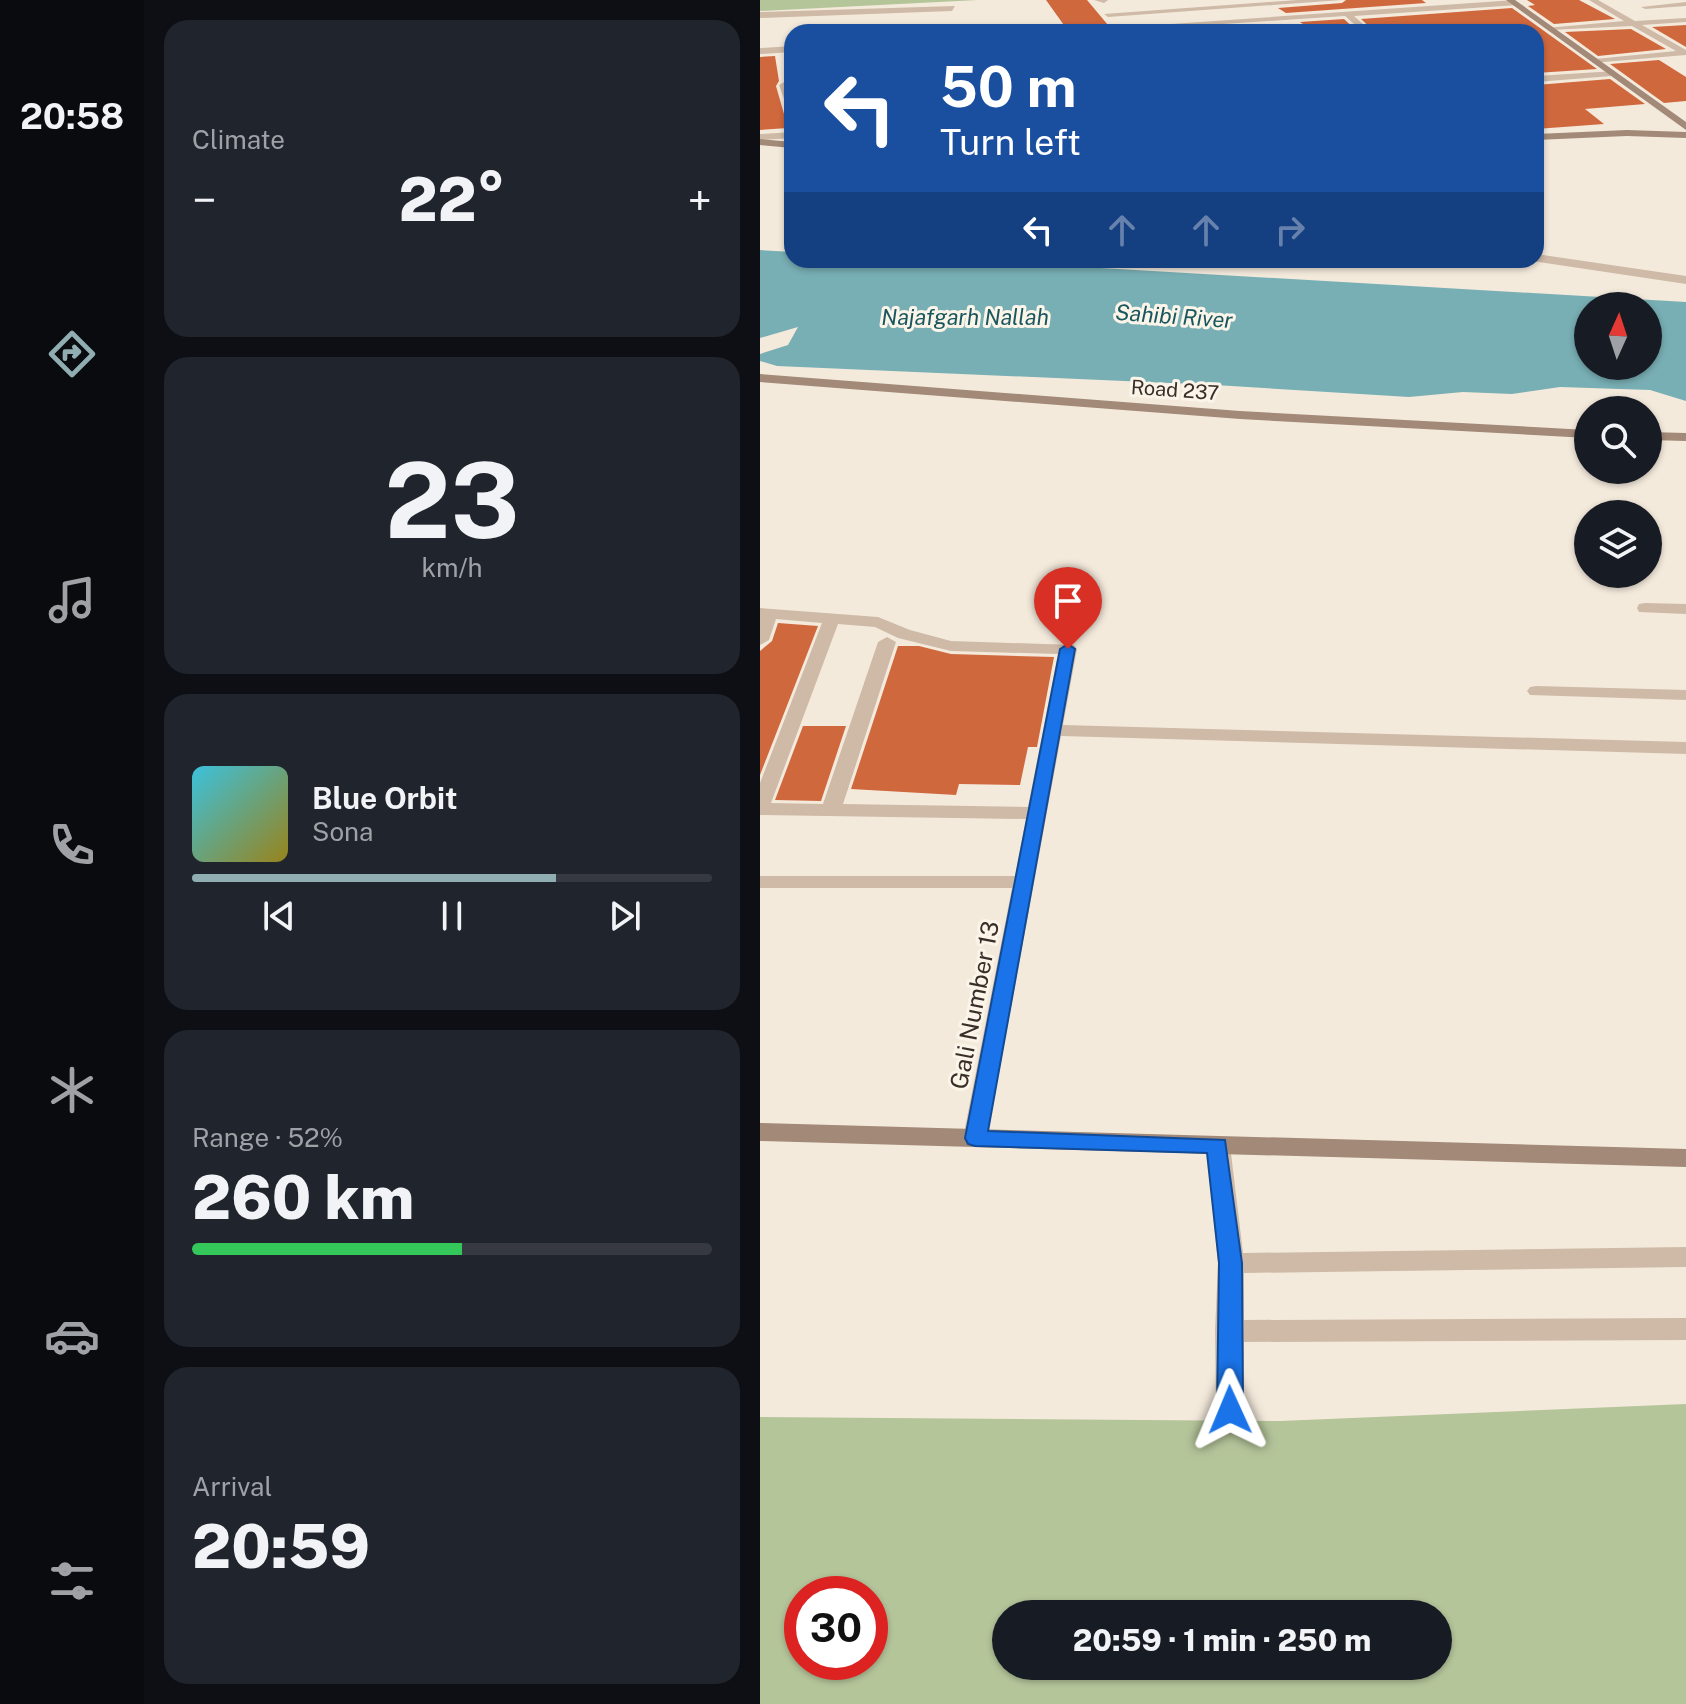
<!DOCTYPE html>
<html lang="en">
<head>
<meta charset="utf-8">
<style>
  body { margin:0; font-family:"Public Sans",sans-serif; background:#20242c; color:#f1f3f6; height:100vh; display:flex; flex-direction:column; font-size:30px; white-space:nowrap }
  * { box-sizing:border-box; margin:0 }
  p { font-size:26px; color:#9ea1a6 }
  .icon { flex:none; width:44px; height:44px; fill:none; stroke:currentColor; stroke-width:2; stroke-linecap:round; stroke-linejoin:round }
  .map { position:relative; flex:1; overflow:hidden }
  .sheet { display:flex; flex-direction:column; gap:20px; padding:20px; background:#0d0f14; width:616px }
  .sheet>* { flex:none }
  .banner { position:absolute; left:24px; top:24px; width:760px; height:244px; border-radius:24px; box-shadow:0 2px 6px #0004; background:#1a4fa0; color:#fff; overflow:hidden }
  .needle { width:52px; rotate:3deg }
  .buttons { position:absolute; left:814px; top:292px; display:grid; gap:16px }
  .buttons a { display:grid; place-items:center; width:88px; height:88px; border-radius:50%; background:#171b24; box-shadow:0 2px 6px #0004; font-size:40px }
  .speed { position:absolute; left:24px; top:1576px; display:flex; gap:16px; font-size:40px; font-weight:700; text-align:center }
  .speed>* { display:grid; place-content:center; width:104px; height:104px; border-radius:50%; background:#171b24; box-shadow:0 2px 6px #0004; line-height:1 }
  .speed .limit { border:12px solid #d22; background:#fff; color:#111 }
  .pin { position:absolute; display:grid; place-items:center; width:68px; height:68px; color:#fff; margin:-82px -34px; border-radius:50% 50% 50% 0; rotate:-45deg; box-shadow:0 0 8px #0007 }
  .pin .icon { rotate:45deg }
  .me { position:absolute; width:88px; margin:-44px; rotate:359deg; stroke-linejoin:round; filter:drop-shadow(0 0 6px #0008) }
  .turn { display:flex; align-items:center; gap:28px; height:168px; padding:0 24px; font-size:36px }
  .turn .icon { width:104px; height:104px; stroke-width:2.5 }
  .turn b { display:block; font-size:56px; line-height:68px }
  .lanes { display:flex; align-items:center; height:76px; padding:0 24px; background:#0003; justify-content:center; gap:40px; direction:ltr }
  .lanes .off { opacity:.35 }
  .big { font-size:60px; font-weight:800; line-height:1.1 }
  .sheet .tile { flex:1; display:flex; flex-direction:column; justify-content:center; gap:12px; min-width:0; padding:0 28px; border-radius:24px; background:#20242c }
  .sheet .dial { align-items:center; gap:0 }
  .dial b { font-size:104px; line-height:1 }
  .song { display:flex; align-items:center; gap:24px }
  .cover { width:96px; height:96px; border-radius:12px; background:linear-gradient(135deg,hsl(190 70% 55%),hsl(50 70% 35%)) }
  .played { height:8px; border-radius:4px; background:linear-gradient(90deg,#90adb2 70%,#363941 70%) }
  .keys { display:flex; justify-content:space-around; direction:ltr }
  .heat { display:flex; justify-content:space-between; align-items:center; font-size:44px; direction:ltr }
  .charge { height:12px; border-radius:6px; background:linear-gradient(90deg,#34c759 52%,#363941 0) }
  .trip { position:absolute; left:232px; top:1600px; width:460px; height:80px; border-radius:40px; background:#171b24; box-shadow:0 2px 6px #0004; font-weight:800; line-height:80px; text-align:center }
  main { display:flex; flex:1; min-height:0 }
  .dock { display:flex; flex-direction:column; width:144px; justify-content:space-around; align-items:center; background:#090b0e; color:#9ea1a6 }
  .dock .icon { width:56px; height:56px }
  .dock .selected { color:#90adb2 }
  .dock b { font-size:36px; color:#f1f3f6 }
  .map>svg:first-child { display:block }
</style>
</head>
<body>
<main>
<nav class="dock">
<b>20:58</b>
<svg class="icon selected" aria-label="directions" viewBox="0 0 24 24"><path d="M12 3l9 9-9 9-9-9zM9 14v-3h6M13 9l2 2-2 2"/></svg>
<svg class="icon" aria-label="music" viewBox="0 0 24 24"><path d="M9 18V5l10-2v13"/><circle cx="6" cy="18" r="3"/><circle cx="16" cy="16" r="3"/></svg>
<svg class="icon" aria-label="phone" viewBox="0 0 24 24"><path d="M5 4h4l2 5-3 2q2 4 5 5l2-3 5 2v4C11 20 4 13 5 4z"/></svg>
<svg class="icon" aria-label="climate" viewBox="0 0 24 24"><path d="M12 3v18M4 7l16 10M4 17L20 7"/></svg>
<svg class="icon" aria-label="car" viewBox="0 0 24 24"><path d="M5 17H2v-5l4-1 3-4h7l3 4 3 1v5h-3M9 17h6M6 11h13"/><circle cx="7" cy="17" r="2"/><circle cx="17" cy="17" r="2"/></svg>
<svg class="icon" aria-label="filters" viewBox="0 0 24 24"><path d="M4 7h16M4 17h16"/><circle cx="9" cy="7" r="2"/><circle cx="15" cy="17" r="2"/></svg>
</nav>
<section class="sheet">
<div class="tile"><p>Climate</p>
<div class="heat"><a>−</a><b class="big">22°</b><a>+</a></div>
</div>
<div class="tile dial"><b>23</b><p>km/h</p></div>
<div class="tile">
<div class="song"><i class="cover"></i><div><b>Blue Orbit</b><p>Sona</p></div></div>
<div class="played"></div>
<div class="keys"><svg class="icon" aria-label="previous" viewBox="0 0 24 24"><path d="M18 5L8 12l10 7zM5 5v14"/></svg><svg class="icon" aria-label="pause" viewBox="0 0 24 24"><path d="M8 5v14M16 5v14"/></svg><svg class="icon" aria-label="next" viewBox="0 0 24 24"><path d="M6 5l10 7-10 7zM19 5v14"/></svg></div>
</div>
<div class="tile"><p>Range · 52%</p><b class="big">260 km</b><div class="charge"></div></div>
<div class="tile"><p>Arrival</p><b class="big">20:59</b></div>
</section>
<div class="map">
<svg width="926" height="1704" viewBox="0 0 926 1704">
  <rect width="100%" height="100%" fill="#f4eadc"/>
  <path fill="#b5c59a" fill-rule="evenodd" d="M0 0H218L0 11Z
    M926 1404V1704H0V1417L520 1421ZM42 1594H110V1662H42ZM246 1614H678V1666H246Z"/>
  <path fill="#78afb4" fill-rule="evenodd" d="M0 250 32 252V260H204L926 302V401L890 390 800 387 752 394 703 392 649 397 455 385 17 366 0 361V354L28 345 38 327 0 338ZM828 306H888V366H828Z"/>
  <path fill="#d0683e" d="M286 0H327L348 25 306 28Z
    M586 0H662L666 3 526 13 518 8 582 3Z
    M767 0H819L855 19 794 24 768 6 775 5Z
    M752 8 837 69 776 73V32H615L601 19Z
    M584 19 598 32H555L540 22Z
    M926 25V47L892 27Z
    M871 29 906 49 838 56 805 32Z
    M15 56 19 81 16 86 28 128 0 130V57Z
    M899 60 926 77V101L904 103 850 64Z
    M850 79 885 104 825 109 844 124 776 129V85Z
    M18 623 58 626 0 775V651L12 641Z
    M138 646H159L191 654 294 657 277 747H268L260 785 199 784 196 795 91 789Z
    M43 726H86L61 801 15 800Z"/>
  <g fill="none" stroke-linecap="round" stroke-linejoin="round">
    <path fill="#cebaa7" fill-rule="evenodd" d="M829 0H838L875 21 926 18V22L882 25 926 50V55L832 63 835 59 916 51 872 26 790 30 786 28 864 21Z
      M926 2V6L885 9 881 7Z"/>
    <path fill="#cebaa7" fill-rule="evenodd" d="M334 0H348L344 3Z
      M537 0H582L348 17 344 14Z
      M755 0 758 5 594 16 612 32H603L585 16 342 32H297Z
      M195 6 192 11 0 18V12Z
      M32 46V52L0 54V48Z
      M855 71 852 76 776 82V76Z
      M24 82 32 94V110L27 107 19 85Z
      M32 132V138L0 140V134Z
      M776 254 926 276V284L772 261 776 260Z
      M885 603 926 604V614L879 612 877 608 879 604Z
      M0 608 118 617 150 630 191 641 314 645 317 649 303 725 926 742V754L301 736 227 1138 223 1144 215 1147 207 1144 203 1138 252 888H0V876H255L266 819 0 815V783L62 623 16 619 9 640 0 645ZM78 624 115 627 138 638 191 651 298 654 268 807 83 804 136 642 127 637 118 642 63 804 11 803Z
      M776 686 926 690V700L770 695 767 691 770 687Z
      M458 1136 466 1139 470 1145 483 1253 926 1247V1267L484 1273V1320L926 1318V1340L484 1342V1410L480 1418 470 1422 460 1418 456 1410 455 1331 458 1263 446 1145 450 1139Z"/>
    <path fill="#a28978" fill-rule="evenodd" d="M746 0H755L926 122V130Z
      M867 130 926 132V138L867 136 776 140V134Z
      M0 139 32 142V148L0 145Z
      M0 374 480 411 828 430V438L480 419 0 382Z
      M888 432 926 433V441L888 440Z
      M0 1123 926 1149V1167L0 1141Z"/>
  </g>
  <path fill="#1a73e8" stroke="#114b97" stroke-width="2" d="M308 644 315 649 228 1131 465 1140 482 1263 483 1410 479 1417 470 1420 461 1417 457 1410 459 1263 447 1153 215 1146 208 1144 205 1138 300 649Z"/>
  <g text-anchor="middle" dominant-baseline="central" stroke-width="6" stroke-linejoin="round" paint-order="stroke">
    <g font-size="20" fill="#392e28" stroke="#fbf4e9">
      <text transform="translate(415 390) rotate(4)">Road 237</text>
    </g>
    <g font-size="22" font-style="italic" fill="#19575f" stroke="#fbf4e9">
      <text transform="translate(414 316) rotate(4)">Sahibi River</text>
      <text x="205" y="317">Najafgarh Nallah</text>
    </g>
    <g font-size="24" fill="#392e28" stroke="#fbf4e9">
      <text transform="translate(214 1005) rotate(-79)">Gali Number 13</text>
    </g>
  </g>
</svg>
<div class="buttons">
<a><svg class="needle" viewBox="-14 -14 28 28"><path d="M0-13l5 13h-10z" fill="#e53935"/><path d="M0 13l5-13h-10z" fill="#9ea1a6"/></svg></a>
<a><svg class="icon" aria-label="search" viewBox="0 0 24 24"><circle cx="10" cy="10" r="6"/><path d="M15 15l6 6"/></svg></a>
<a><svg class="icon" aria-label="layers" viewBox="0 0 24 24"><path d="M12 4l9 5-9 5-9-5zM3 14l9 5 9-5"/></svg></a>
</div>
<div class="speed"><div class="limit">30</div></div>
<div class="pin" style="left:308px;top:649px;background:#d93025"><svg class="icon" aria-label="arrive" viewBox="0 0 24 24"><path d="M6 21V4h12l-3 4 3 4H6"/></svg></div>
<svg class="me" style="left:470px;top:1410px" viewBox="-20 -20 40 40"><path d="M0-17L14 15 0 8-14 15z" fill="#1a73e8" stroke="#fff" stroke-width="4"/></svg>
<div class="trip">20:59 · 1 min · 250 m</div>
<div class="banner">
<div class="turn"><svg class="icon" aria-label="left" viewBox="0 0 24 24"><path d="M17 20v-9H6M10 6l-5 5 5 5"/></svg><div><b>50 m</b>Turn left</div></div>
<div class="lanes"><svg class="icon" aria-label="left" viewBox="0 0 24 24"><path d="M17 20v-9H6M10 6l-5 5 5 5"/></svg><svg class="icon off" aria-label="ahead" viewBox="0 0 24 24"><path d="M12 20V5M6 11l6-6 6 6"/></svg><svg class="icon off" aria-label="ahead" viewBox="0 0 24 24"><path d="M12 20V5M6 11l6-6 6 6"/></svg><svg class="icon off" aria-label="right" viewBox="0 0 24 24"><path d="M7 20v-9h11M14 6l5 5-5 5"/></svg></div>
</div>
</div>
</main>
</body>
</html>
